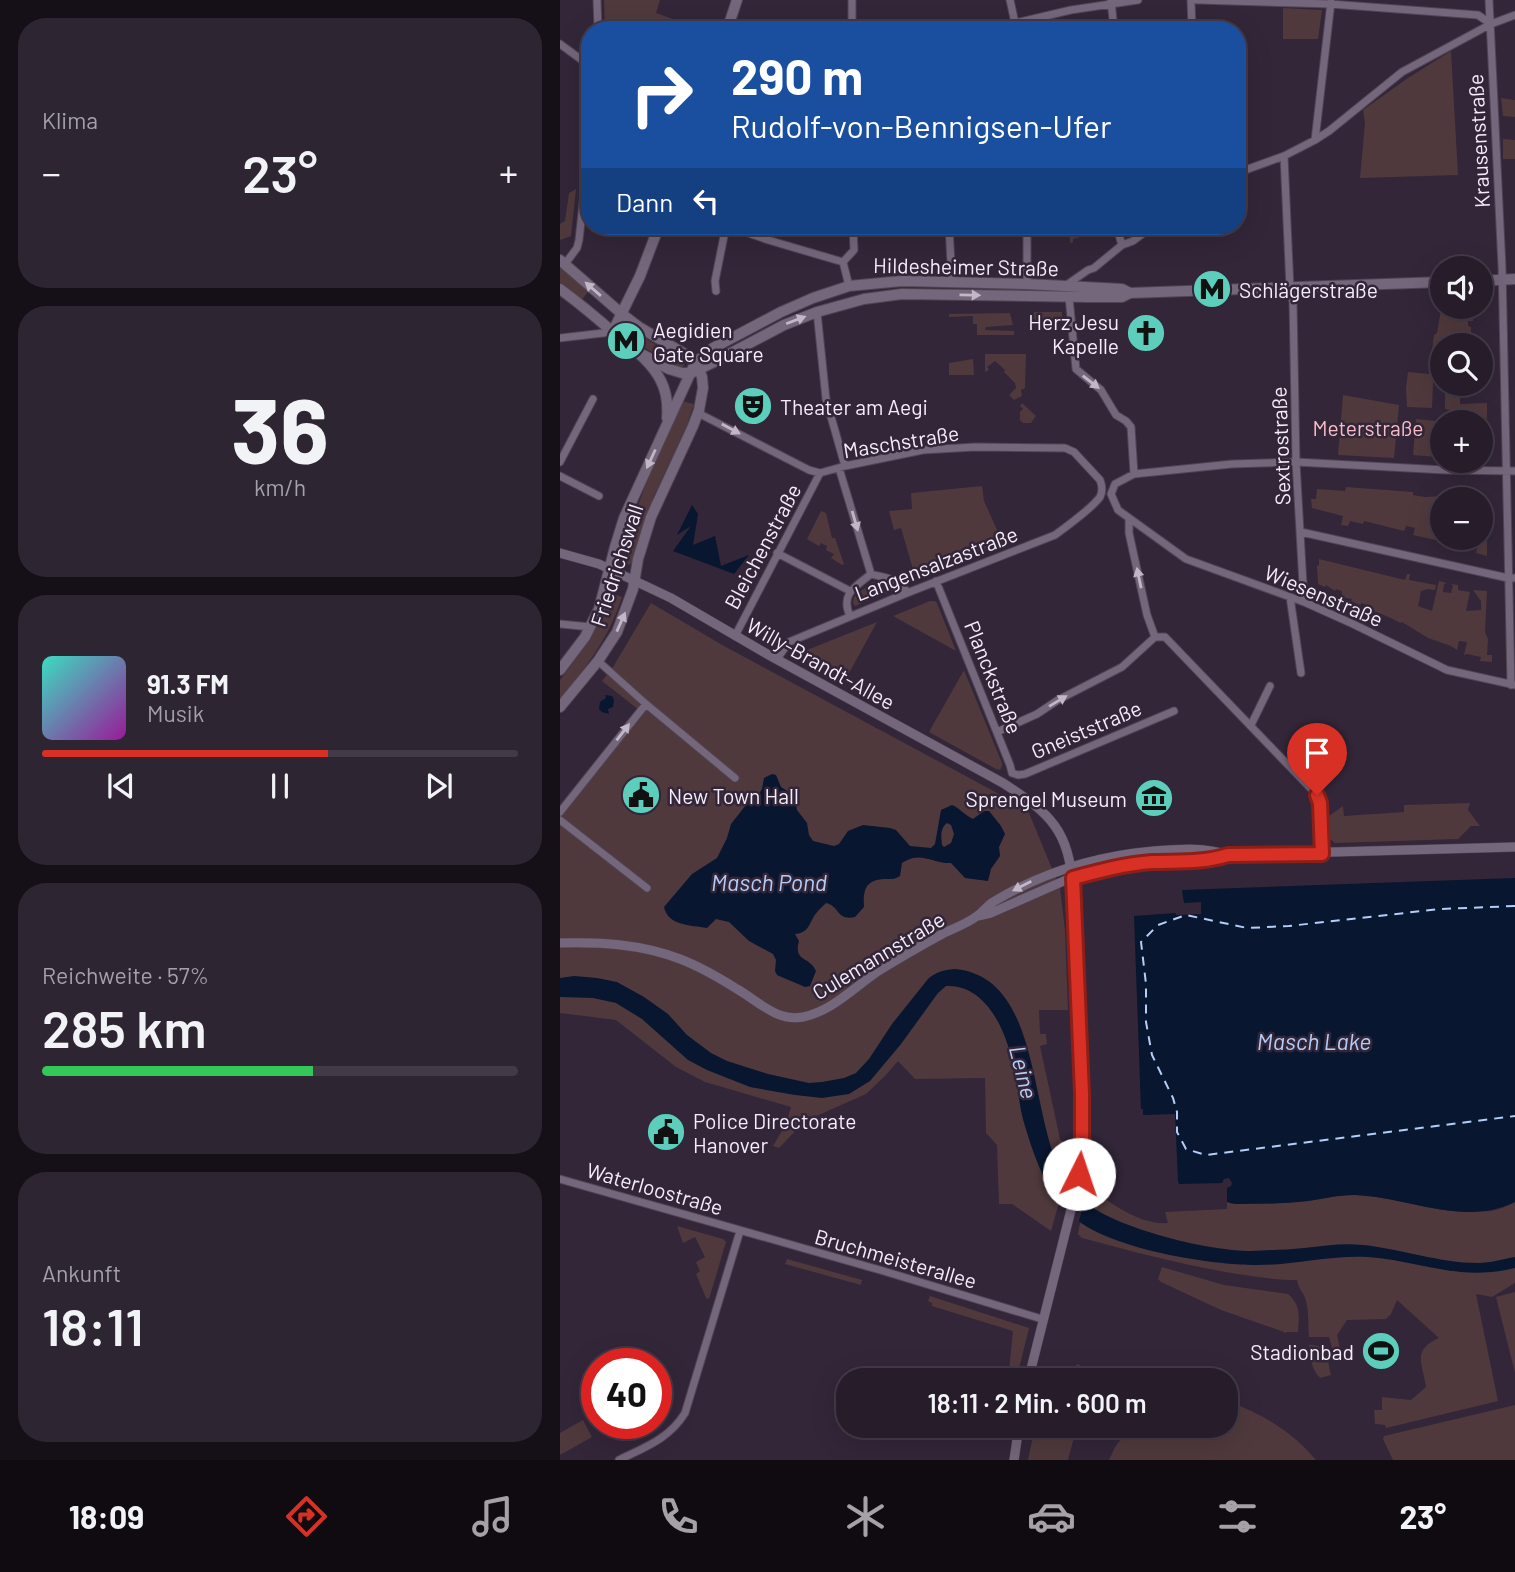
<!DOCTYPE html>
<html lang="de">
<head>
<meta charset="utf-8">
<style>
  body { margin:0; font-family:Barlow,sans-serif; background:#2e2532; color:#f1f3f6; height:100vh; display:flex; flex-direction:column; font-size:26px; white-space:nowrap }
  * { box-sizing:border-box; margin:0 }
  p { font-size:23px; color:#a4a1a8 }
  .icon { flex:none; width:38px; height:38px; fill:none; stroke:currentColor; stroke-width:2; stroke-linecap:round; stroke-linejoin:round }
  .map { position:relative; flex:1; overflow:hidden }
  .panel { display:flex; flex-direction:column; gap:18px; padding:18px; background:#150f17; width:560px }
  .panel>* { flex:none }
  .guide { position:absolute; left:21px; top:21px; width:665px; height:214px; border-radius:28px; box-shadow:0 7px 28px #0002,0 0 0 2px #423a47; background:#1a4fa0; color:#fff; overflow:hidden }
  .buttons { position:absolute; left:870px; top:256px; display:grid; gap:14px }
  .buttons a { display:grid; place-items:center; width:63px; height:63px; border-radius:50%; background:#261c2a; box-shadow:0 7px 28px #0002,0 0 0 2px #423a47; font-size:35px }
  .speed { position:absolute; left:21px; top:1348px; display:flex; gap:14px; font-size:35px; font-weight:700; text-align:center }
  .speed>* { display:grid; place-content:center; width:91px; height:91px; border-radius:50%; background:#261c2a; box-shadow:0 7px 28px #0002,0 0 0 2px #423a47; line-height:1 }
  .speed .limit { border:10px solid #d22; background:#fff; color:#111 }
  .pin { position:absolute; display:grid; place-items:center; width:60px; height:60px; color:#fff; margin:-72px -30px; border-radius:50% 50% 50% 0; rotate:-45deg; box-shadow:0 0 7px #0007 }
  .pin .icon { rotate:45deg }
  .me { position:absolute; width:77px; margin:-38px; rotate:4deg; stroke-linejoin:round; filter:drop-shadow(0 0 5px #0008) }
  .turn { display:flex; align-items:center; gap:24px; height:147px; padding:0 35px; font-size:32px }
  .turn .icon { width:91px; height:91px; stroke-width:2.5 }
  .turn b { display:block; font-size:49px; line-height:60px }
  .then { display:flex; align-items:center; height:66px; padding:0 35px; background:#0003; gap:14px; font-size:26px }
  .big { font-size:52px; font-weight:600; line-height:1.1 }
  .panel .card { flex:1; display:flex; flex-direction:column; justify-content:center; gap:10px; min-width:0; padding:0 24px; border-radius:28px; background:#2e2532 }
  .panel .dial { align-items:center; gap:0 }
  .dial b { font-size:91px; line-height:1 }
  .song { display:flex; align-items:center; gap:21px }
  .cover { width:84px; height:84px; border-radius:10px; background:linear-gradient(135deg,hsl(170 70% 55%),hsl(300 70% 35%)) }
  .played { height:7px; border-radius:4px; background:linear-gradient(90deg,#d93025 60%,#423a47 60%) }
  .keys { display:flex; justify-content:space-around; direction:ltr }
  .heat { display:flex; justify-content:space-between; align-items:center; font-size:38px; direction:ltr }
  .charge { height:10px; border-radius:5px; background:linear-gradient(90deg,#34c759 57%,#423a47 0) }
  .trip { position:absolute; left:276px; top:1368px; width:402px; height:70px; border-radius:28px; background:#261c2a; box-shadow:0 7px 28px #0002,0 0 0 2px #423a47; font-weight:600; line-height:70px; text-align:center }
  .menu { display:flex; height:112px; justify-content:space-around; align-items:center; background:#0f0b11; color:#a4a1a8 }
  .menu .icon { width:49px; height:49px }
  .menu .on { color:#d93025 }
  .menu b { font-size:32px; color:#f1f3f6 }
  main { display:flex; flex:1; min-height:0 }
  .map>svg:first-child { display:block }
</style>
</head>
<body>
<main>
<section class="panel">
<div class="card"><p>Klima</p>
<div class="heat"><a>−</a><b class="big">23°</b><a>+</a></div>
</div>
<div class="card dial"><b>36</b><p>km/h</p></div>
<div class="card">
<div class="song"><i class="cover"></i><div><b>91.3 FM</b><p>Musik</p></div></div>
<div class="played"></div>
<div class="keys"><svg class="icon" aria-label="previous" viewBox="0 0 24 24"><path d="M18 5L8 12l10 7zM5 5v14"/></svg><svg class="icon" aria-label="pause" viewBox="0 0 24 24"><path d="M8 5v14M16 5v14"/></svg><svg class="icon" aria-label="next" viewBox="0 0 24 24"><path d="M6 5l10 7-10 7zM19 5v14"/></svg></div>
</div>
<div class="card"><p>Reichweite · 57%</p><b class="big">285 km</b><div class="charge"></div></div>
<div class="card"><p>Ankunft</p><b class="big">18:11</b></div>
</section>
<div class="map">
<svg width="955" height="1460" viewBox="0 0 955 1460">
  <rect width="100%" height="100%" fill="#322638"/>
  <path fill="#4f393d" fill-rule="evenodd" d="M44 0H100L96 13 127 24 124 30H45Z
    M723 8 762 10 758 39H723Z
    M891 51 898 175 800 178 805 123 803 110 848 78Z
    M941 98 955 100V117L943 116Z
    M943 139 955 140V159H943Z
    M16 189 11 236 0 240V224L5 221 9 193Z
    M509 226H535L534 236 529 237 528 235 513 239V242L510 243Z
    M0 263 30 289 21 301 0 285Z
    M917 308 918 312H913V321H908V326L911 327V341H907V345H882V383H913V393H900V404L927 403V419L921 423 889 422 890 410 885 409V383H873L872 408 847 407 846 388 848 372 869 374 874 335 877 333 881 309Z
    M474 312H502L503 323 474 324Z
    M450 313 453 325 426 327 425 330 454 331V335H417V324H413V316L389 317V314Z
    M66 326 118 359 125 365 121 368 115 367 65 335 64 330Z
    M425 354H466L465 388 461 390 462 396 454 400 449 395 456 388 455 383 444 372 445 370 435 361 427 367 429 369 426 372 425 371Z
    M413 359 414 375H389V363Z
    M783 395 839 405 834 458 778 455Z
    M122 401 134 404 127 425 93 498 72 563 69 565 61 561 63 547 71 523 90 474Z
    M462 403 476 416 471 423H463L460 420V412L463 409 460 406Z
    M856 419 876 421V424H881L882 422V451L876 457 853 455Z
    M422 486 424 501 443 543 361 576H355L341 528 334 530 329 511 352 509 351 493Z
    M786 487 853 492V495L865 497 924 494V497H927L929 532H927V556L916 553 918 544 907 540 906 542 897 540 896 543 894 544 853 535 855 528 846 526 844 531 804 521 803 524 790 521 788 526 781 525 783 516 752 508 751 499H756L757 489 785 491ZM882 499H920V537H882Z
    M261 511 266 513 272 538H275L284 564 282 565 271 558 274 554 266 550 267 546 261 543 259 546 247 539Z
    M759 559 845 580 847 574H850L849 580 876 585 875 590 868 589 861 591 858 606 872 611 879 581 887 583 884 584 883 592 891 593 893 586 891 584 898 585V590L910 592 906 611 921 610V601L913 590 927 591 925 632 928 639 927 655H932V662L920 661 921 657 907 654 904 655 907 642 899 641 897 650 891 646 868 638 842 622 840 623C830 617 820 613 810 610L811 608 802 603 800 605 791 601 792 599 782 597V591L776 589 775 591 766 585 765 587 758 584 757 566 759 565Z
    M312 582 331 585 333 586 334 590 295 606 293 603 294 597Z
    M49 592 62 597C49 638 27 666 0 699V680L23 649 35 629Z
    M370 601H375L377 603 396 651 333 616Z
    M91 603 164 646 441 795 469 813 500 888 505 930 508 1010H479L480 1034H486L487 1044 480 1046 500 1139 509 1149 507 1174 491 1231 452 1204H439L437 1145 426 1133 425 1078 355 1079 338 1061 325 1076 306 1094 245 1121 219 1148 213 1146 226 1124 231 1107 145 1082 116 1067 56 1020 0 1013V807L79 710 42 681 53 667Z
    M317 622 283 684 241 659 242 652Z
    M404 670 442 763V766L440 770 436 769 369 732Z
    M910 803 908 810 920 826H911L898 839 775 843 770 839 769 816 783 806 784 816 844 812V805Z
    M529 1188C552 1203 578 1225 608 1223L605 1212 667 1209V1202L672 1204C697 1203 723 1204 748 1201 764 1199 779 1194 796 1195 841 1197 884 1217 930 1211 939 1210 947 1206 955 1202V1283L932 1297 916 1294 938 1401 826 1428 825 1425 815 1424 814 1410H822V1397L851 1400 866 1387C862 1362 852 1350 879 1338L837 1300 831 1314 826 1319 787 1320 777 1335 782 1358H775L769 1337H749C748 1325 749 1312 746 1301 744 1292 738 1289 737 1280 717 1280 697 1277 677 1274 623 1265 574 1252 522 1238L518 1234 519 1228Z
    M117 1226 163 1239 166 1242 149 1299 146 1298 136 1274 140 1271 136 1262 145 1257 135 1237 123 1243Z
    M227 1259 302 1280 301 1285 225 1264Z
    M602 1267 664 1285 728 1294C741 1305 739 1316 738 1332H727L724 1333V1332L661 1310 601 1282 598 1279Z
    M955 1292V1373L936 1297Z
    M370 1296 469 1328 456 1381H448L453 1331 372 1306V1303L368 1301Z
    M749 1345C769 1344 767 1359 771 1375L760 1378C751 1368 750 1358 749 1345Z
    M518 1364 529 1371 538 1370 534 1381H488L490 1375 501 1377Z
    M667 1401C701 1413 733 1432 756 1460H549L555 1447 571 1426H667Z
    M955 1405V1460H833L823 1439 824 1436Z
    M23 1420 32 1437 0 1455V1433Z
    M475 1426H517L508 1460H468Z"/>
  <path fill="#08162f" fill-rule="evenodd" d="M132 505 138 514 133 545 155 536 161 566 189 555 174 574 113 551 131 526 117 535Z
    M45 695 52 696 54 700 53 707 48 709 49 714 42 712 39 709 40 702 46 698Z
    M212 774 216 775 221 787 232 794 235 799 237 810 247 823 249 835 253 841 274 846 279 844 288 831 303 825 330 828 336 830 350 846 371 848 375 844 381 810 392 805C400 808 404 815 413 819L424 811H429L441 826 445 834 439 847 440 856 431 869 428 881 405 878 391 863C378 864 365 855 353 858 349 859 345 861 342 863L340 876C334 880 331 879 324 879 305 880 303 891 304 907L295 917C276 921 280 906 266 903 262 907 256 912 253 918 248 927 247 933 235 934L239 941C233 962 250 956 256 971L250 986 245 987 217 975 215 971 216 960 213 954 189 941 169 922 156 919 147 928C131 925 108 926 104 907L132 874 157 858 167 838 171 824 186 805 199 794 202 789 204 778ZM387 823 391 825 394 834 391 843 384 847 382 845C381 837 380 828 387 823Z
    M955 878V1202C904 1227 848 1197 795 1195 778 1195 763 1199 747 1201 723 1204 699 1204 676 1204L667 1202V1188L671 1186 672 1183 669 1178 664 1179 662 1183 619 1184 618 1181 615 1114 583 1115V1109H581L574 916 616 913V915L641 914V902L624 903 622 890Z
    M395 969C491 978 464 1142 516 1195 547 1227 647 1251 691 1251 709 1250 727 1250 744 1248 764 1246 783 1243 803 1245 842 1249 879 1263 918 1263 931 1263 943 1259 955 1257V1268C899 1282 862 1261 808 1257 769 1255 731 1266 692 1265 645 1264 545 1248 511 1215 487 1192 474 1157 465 1126 460 1111 459 1095 456 1079 451 1049 439 1008 411 992 403 987 395 986 386 986L378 993 341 1044 310 1081 289 1094 262 1098 235 1095 190 1087 147 1070 128 1060 82 1019 56 1003 33 998 0 997V978L14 976 37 978 57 982 84 997 108 1014 127 1035 151 1053 167 1061 208 1074 249 1083 262 1082 284 1078 296 1073 309 1059 332 1024 368 979C376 972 383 970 395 969Z"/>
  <path fill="#322638" d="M509 1179 517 1191 525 1198 518 1225 502 1208Z"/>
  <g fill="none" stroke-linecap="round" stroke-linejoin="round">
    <path stroke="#b5cef9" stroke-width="2" stroke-dasharray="9 7" stroke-linecap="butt" d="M955 906 880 909 729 926 687 928 626 915 598 925 581 942 586 984V1022L592 1055 613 1098 617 1112V1132L626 1149 646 1155 955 1116"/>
    <g stroke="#4f4454" stroke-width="9">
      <path id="minor" d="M37 0 38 30
        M292 0V30
        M450 0 455 23
        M551 0 554 30
        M631 0 632 30
        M637 0 770 4 918 15 931 24
        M929 0 942 267 951 685
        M425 30 511 10 578 0
        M0 44 30 66
        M755 140 771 2
        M724 156 730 288 733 302 736 462 744 602
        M677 173 724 156 755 140 769 131 842 72 931 24 955 15
        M168 226 208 240 283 262
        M389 226 392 282
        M467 226V284
        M559 226V235L562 245
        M283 262 294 250 293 226
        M283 262 289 286
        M5 264 17 248 19 240 30 140
        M505 286 528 270 534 268 562 245 573 241 593 226
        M156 291 155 281 166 226
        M509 297 516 369 541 390 556 415 566 421 571 427 574 474
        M257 312 266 399 285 466
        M0 338 52 332
        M138 413 249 470 260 473 285 466 363 450 415 447 505 448 514 452 540 480C542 485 543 491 540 497 532 508 506 527 495 535L347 593 229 642 217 659
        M0 462 33 399
        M279 468 311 574
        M955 471 885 470 736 462 672 464 574 474 555 484 551 494 558 510 626 559 744 602 793 624 887 670 955 685
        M0 476 39 496
        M569 518V533L587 615 595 637
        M741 532 948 578H955
        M217 553 290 591
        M376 581 450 765 452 773
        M730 597 741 673
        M290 616C280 594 295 587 311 574 325 578 340 578 347 593
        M0 624 31 627
        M175 636 260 473
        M595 637H605L757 795 760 803 762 854
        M38 661 86 704 175 778
        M691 725 710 686
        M437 732 477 714 498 700 562 667 595 637
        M452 773 458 775 465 774 614 711
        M0 812 86 704
        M0 820 87 888
        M0 1179 320 1270 482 1319
        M59 1460C85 1447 109 1439 125 1413L180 1231"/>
    </g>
    <g stroke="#4f4454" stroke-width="10">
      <path id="tertiary" d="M0 553 39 564 111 598 207 654 443 783C491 814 509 830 513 889L522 1094V1153L517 1186 468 1381
        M418 916 431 913 506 880 542 870 580 863 653 860 668 855 955 847
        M0 943C41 942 81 944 120 959 141 967 158 977 177 989 198 1001 217 1022 243 1017 273 1011 295 986 320 970 341 957 362 945 384 933 395 928 408 923 417 916 423 912 427 906 433 902 483 872 537 856 594 851 619 849 644 847 668 855
        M454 1460 459 1426"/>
    </g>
    <g stroke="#4f4454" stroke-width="12">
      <path id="secondary" d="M167 30 177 0
        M0 260 62 314 79 327 130 357 138 366 142 377 143 388 139 410 133 426 91 517 78 559 73 589 57 632 38 661 0 707
        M920 281 955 279
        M0 289C19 303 37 318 55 334 71 347 91 361 101 381 107 393 108 405 107 418
        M53 331 80 276 99 226
        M76 351 109 369 122 373H131L154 362 224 325 257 312 304 299 342 294 528 297H562L570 293
        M0 670 25 637 39 609 55 547 64 518 135 363 153 348 221 312 253 298 289 286 342 281 467 284 562 289 570 293 882 282"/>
    </g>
    <use href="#minor" stroke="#74667b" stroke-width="7"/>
    <use href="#tertiary" stroke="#74667b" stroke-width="9"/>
    <use href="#secondary" stroke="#74667b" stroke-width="10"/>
  </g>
  <defs><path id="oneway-solid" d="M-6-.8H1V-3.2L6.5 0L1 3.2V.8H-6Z" transform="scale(1.75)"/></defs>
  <g fill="#c1b7c7">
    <use href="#oneway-solid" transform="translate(33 289) rotate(-139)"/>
    <use href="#oneway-solid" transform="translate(410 295) rotate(1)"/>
    <use href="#oneway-solid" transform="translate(236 320) rotate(-21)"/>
    <use href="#oneway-solid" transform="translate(531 382) rotate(38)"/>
    <use href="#oneway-solid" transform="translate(171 429) rotate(28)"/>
    <use href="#oneway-solid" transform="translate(91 459) rotate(115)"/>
    <use href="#oneway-solid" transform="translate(295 521) rotate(74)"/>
    <use href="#oneway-solid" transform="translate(579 578) rotate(-102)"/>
    <use href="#oneway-solid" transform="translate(61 622) rotate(-66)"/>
    <use href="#oneway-solid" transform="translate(498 701) rotate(-31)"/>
    <use href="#oneway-solid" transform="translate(63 732) rotate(-52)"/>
    <use href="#oneway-solid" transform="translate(462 886) rotate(153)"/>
  </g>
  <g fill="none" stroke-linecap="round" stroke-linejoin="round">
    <g stroke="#8d1f18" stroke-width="18">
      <path id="route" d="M519 1174 522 1153V1094L513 878C539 871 565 864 592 862 618 861 643 863 668 855L762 854 760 803 757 795"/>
    </g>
    <use href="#route" stroke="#d93025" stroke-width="12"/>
  </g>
  <defs>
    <g id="metro-disc" transform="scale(2.0125)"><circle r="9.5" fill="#5ccebb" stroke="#322638"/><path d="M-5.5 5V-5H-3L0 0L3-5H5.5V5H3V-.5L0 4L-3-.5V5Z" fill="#111"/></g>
    <g id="church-disc" transform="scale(2.0125)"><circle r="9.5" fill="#5ccebb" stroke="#322638"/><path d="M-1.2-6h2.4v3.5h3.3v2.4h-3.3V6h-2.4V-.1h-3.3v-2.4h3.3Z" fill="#111"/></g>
    <g id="theatre-disc" transform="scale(2.0125)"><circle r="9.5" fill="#5ccebb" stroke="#322638"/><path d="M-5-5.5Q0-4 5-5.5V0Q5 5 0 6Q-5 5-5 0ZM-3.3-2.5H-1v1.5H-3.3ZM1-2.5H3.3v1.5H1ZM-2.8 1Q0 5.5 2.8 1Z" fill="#111"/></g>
    <g id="civic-disc" transform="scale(2.0125)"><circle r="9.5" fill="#5ccebb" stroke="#322638"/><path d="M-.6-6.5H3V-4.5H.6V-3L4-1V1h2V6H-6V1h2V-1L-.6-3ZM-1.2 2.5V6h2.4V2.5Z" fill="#111"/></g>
    <g id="museum-disc" transform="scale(2.0125)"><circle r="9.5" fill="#5ccebb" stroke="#322638"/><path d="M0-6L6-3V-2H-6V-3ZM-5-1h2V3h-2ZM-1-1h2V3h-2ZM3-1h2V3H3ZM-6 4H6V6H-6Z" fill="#111"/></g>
    <g id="stadium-disc" transform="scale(2.0125)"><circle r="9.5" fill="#5ccebb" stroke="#322638"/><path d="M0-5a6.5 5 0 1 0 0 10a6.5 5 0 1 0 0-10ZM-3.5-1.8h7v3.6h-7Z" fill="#111"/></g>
  </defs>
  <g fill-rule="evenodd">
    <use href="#metro-disc" x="652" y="289"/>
    <use href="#church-disc" x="586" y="333"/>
    <use href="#metro-disc" x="66" y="341"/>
    <use href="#theatre-disc" x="193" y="406"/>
    <use href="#civic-disc" x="81" y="795"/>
    <use href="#museum-disc" x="594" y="798"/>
    <use href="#civic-disc" x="106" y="1132"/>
    <use href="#stadium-disc" x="821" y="1351"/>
  </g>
  <g text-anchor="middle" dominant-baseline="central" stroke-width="5" stroke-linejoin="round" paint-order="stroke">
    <g font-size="21" fill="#f5edfa" stroke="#322638">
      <text transform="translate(918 141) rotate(-93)">Krausenstraße</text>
      <text transform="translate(406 266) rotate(1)">Hildesheimer Straße</text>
      <text transform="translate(341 441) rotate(-9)">Maschstraße</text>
      <text transform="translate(720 446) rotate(-92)">Sextrostraße</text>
      <text transform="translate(202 546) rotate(-62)">Bleichenstraße</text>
      <text transform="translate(376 563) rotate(-21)">Langensalzastraße</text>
      <text transform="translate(56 565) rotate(-72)">Friedrichswall</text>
      <text transform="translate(764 595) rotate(23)">Wiesenstraße</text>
      <text transform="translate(261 663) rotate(29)">Willy-Brandt-Allee</text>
      <text transform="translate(434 677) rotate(68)">Planckstraße</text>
      <text transform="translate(526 729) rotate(-23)">Gneiststraße</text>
      <text transform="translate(318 955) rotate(-31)">Culemannstraße</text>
      <text transform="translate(95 1188) rotate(16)">Waterloostraße</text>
      <text transform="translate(336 1258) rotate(16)">Bruchmeisterallee</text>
    </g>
    <g font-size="21" fill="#f5edfa" stroke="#322638" text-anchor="start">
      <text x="679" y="289">Schlägerstraße</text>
      <text x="559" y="321" text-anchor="end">Herz Jesu<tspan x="559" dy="24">Kapelle</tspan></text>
      <text x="93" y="329">Aegidien<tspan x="93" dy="24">Gate Square</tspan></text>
      <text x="220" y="406">Theater am Aegi</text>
      <text x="108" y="795">New Town Hall</text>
      <text x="567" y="798" text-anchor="end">Sprengel Museum</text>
      <text x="133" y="1120">Police Directorate<tspan x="133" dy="24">Hanover</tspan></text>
      <text x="794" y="1351" text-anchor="end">Stadionbad</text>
    </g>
    <g font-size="21" fill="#f7bec8" stroke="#322638">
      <text x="808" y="427">Meterstraße</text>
    </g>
    <g font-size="23" font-style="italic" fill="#b5cef9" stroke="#322638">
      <text x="209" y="882">Masch Pond</text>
      <text x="754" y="1041">Masch Lake</text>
      <text transform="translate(464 1072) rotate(76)">Leine</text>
    </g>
  </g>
</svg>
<div class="buttons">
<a><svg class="icon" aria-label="sound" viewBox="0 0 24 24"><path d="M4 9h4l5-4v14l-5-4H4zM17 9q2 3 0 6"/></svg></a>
<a><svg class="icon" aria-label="search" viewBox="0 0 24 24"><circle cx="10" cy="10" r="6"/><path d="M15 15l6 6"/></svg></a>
<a>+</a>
<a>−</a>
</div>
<div class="speed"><div class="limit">40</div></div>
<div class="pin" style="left:757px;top:795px;background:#d93025"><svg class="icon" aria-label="arrive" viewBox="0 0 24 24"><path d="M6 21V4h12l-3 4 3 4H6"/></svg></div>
<svg class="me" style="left:519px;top:1174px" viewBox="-20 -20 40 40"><circle r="19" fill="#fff"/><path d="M0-13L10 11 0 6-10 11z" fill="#d93025"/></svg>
<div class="trip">18:11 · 2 Min. · 600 m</div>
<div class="guide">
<div class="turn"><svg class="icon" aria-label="right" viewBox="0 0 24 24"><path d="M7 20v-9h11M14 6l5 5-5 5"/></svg><div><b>290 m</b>Rudolf-von-Bennigsen-Ufer</div></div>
<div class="then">Dann<svg class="icon" aria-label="left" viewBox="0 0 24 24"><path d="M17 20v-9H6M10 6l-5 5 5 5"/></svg></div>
</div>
</div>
</main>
<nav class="menu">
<b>18:09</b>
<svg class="icon on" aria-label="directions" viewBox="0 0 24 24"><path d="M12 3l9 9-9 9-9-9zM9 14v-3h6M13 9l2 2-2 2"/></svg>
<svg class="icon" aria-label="music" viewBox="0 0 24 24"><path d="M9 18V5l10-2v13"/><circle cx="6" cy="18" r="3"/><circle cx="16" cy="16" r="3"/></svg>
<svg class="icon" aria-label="phone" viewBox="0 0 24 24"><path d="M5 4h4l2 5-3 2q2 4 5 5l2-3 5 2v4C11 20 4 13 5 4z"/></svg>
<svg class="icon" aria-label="climate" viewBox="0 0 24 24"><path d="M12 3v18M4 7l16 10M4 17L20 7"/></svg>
<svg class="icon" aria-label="car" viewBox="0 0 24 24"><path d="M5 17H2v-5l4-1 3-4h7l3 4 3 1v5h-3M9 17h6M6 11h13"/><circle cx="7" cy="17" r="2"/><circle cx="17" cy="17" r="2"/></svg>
<svg class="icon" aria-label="filters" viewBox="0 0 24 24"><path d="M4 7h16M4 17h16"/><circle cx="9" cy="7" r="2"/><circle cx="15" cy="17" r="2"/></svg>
<b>23°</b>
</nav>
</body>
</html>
